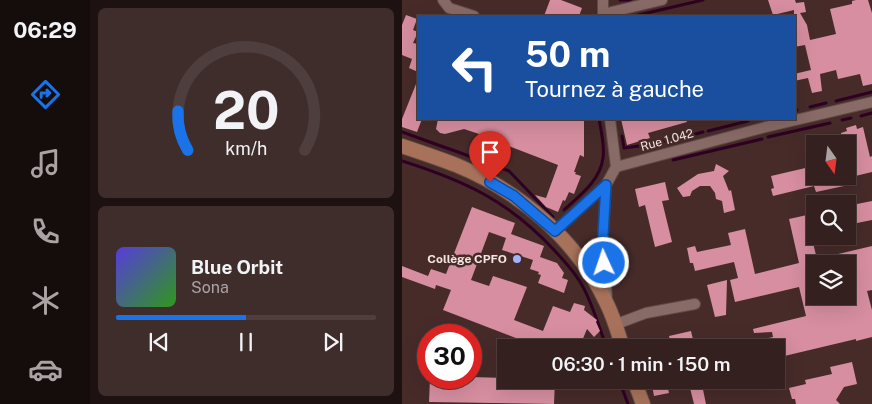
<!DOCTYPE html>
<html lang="fr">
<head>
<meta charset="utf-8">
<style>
  body { margin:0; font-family:"Public Sans",sans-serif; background:#3f2d2c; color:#f1f3f6; height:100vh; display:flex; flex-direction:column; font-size:19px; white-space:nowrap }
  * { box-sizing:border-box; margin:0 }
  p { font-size:16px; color:#a9a3a4 }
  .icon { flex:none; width:28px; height:28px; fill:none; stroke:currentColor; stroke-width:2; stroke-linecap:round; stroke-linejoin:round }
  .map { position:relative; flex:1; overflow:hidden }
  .details { display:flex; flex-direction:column; gap:8px; padding:8px; background:#1d1211; width:312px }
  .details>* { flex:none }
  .top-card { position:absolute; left:15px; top:15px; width:379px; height:105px; border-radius:0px; box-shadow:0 5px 20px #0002,0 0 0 1px #4e3e3d; background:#1a4fa0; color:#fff; overflow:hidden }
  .needle { width:32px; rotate:166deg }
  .tools { position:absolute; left:404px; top:135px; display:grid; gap:10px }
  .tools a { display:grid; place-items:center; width:50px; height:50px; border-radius:0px; background:#34201f; box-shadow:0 5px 20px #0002,0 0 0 1px #4e3e3d; font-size:25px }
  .speed { position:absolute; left:15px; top:324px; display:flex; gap:10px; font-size:25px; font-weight:700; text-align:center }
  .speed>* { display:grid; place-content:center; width:65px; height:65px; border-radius:50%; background:#34201f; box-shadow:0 5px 20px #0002,0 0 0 1px #4e3e3d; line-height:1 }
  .speed .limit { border:8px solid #d22; background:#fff; color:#111 }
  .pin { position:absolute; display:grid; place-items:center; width:42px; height:42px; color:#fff; margin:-51px -21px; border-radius:50% 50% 50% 0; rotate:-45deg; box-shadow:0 0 5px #0007 }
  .pin .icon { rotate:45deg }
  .me { position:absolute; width:55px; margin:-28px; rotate:357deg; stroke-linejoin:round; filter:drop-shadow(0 0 4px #0008) }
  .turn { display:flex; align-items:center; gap:18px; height:105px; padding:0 25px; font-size:22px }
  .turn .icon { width:65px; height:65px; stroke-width:2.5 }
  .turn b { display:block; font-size:35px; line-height:42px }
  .details .tile { flex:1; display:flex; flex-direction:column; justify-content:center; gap:8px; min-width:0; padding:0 18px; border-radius:8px; background:#3f2d2c }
  .details .dial { align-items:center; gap:0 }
  .dial svg { height:130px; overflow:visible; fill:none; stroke:#4e3e3d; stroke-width:7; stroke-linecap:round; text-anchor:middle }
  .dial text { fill:#f1f3f6; stroke:none }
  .song { display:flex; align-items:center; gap:15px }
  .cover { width:60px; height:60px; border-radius:8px; background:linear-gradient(135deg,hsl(250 70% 55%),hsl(110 70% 35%)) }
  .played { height:5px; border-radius:2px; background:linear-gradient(90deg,#1a73e8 50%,#4e3e3d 50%) }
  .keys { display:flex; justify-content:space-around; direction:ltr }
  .trip { position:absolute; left:95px; top:339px; width:288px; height:50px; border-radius:0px; background:#34201f; box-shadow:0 5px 20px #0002,0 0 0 1px #4e3e3d; font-weight:600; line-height:50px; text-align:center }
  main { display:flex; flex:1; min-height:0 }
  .tabs { display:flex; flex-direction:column; width:90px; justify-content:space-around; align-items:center; background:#150d0c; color:#a9a3a4 }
  .tabs .icon { width:35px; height:35px }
  .tabs .active { color:#1a73e8 }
  .tabs b { font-size:22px; color:#f1f3f6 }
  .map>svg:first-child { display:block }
</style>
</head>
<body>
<main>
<nav class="tabs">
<b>06:29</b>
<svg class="icon active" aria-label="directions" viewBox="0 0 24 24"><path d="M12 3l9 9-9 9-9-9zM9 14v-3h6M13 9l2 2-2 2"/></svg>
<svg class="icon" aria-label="music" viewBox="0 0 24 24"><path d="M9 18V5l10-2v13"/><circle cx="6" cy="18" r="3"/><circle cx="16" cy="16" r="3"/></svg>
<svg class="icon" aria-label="phone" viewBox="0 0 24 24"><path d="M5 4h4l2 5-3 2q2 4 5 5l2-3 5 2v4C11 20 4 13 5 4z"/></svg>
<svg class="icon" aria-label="climate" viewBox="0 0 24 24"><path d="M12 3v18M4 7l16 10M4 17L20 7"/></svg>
<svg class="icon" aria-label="car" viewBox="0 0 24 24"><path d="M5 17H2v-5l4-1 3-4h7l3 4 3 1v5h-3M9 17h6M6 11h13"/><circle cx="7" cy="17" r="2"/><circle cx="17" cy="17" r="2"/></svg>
</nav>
<section class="details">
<div class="tile dial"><svg viewBox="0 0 100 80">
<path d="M14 69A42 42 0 1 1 86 69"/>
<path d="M14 69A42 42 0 0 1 8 45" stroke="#1a73e8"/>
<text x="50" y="56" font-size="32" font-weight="700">20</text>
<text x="50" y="72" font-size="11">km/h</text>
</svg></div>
<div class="tile">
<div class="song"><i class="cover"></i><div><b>Blue Orbit</b><p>Sona</p></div></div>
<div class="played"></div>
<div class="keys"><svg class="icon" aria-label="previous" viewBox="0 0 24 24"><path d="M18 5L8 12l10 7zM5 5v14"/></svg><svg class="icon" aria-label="pause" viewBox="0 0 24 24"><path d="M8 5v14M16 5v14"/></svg><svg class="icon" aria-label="next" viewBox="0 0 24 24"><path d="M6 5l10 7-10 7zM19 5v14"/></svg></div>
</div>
</section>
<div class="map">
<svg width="470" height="404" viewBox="0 0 470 404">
  <rect width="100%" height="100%" fill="#462b29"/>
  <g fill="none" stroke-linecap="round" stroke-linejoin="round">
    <path stroke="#2f0023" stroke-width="3" d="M218 0H228
      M232 16 301 0
      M434 101 470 92
      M408 107 424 103
      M392 110H395
      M459 116 470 113
      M440 120 449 118
      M306 131 346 121
      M0 132 36 145
      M220 136 222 148 237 146
      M286 136 301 132
      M366 137 428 123
      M273 139 281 137
      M36 145 56 152
      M241 145 267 140
      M56 152 107 171 151 217
      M271 160 360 139
      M0 161C63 181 107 201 153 251 163 262 174 273 181 287 191 305 197 328 205 348
      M162 210C178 195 198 181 201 158 203 146 199 131 197 119
      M217 380 226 404"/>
  </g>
  <path fill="#d68ea0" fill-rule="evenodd" d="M148 0H159L180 8 177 16H142Z
    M366 0H393L394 3 402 2 404 12 398 13 405 25 408 40 434 34 428 9 450 4V1L454 0H466L470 13V84L461 86 458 74 436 79 434 70 418 74 420 91 410 93 406 78 392 81V74L409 70 403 45 392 47V10L371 15Z
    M4 15 15 19 11 30 16 32 11 43 16 44V72L7 68 10 59 0 55V25Z
    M16 79V119H20L15 132 0 127V119Z
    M36 119H182V157L178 155 172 172H174L173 174 179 176 172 194 167 192 163 201 161 200 156 212 144 207 133 195 144 198 156 165 104 145V143L62 129 43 134 38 133 34 129Z
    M219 119H284L285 122 246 133 248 138 225 145Z
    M454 125 455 129 461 127 468 157 470 156V172L445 178V144H441L439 133 445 131 444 128Z
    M314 164 327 171 321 176 327 191 329 190 333 210 322 213 320 201 314 199 313 193 308 186H298L290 191 288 196 281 197 275 188 296 174 312 171Z
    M412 166V176H439L442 186 414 192 412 186 371 196 369 189 372 188 369 176Z
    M263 182 267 200 260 201 270 242 253 247 243 205 237 207 233 189Z
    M470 201V220L445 225V209L450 208V205Z
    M70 207 113 223 109 234 142 246 138 257 155 263 162 273 160 278 166 280 162 293 136 283 139 275 136 274 137 272 128 269 131 260 100 250 104 238 87 232 69 280 87 286 91 276 125 287 112 320 141 331 151 306 168 312 172 303 183 306 182 310 195 320 194 322 198 331 192 337 185 329 177 348H140L41 310 49 290 34 285 33 289 0 277V266L26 276 29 269 44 274Z
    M405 215H411L412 220V230L408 231 415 259 470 246V290L465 291 470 310V337L454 341V339L374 358V348H341V344L371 337 370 332 352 333 351 329 404 316 397 287 333 302 328 280 336 278 332 262 293 271 291 263H288L285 248 293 246 295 252 329 245 326 233 343 229 353 274 397 263 387 219ZM412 264H445V296H412Z
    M325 280 324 315 313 317 305 285Z
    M289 331 293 348H270L267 336Z
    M450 362 455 384 442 387 434 400 438 404H394L393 399H390L387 388 404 384 403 380 430 374 428 367Z
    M69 377 104 378V380H153L152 404 27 402 28 378Z
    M249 380H264L267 393 252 396Z
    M286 380H299L304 404H292Z"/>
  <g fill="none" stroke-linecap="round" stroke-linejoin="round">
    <g stroke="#604a47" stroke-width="12">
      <path id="minor" d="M41 0 47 8 72 16
        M201 14 260 0
        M201 16V0
        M208 119 214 167
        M214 167 360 128 470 102
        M204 185 201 235 205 301
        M153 231 204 185 214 167
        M212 325 244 313 293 304"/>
    </g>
    <g stroke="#604a47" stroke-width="16">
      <path id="major" d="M0 146C18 152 36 158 54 165 118 191 176 241 205 304 212 318 216 333 221 348
        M232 380 241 404"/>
    </g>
    <use href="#minor" stroke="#886a66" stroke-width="10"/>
    <use href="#major" stroke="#a8725a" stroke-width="14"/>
  </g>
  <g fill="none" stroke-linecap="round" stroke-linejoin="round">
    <g stroke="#114b97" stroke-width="12">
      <path id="route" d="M88 182 112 196 153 231 204 185 201 235 202 263"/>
    </g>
    <use href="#route" stroke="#1a73e8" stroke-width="9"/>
  </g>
  <circle fill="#a0b3fd" stroke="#462b29" stroke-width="2" cx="115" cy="259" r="5"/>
  <g text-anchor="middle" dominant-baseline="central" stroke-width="5" stroke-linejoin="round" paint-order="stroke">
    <g font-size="12" fill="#f6e5e2" stroke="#462b29">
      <text transform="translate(265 140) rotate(-15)">Rue 1.042</text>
    </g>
    <g font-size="12" font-weight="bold" fill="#f6e5e2" stroke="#462b29" text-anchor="end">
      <text x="105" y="259">Collège CPFO</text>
    </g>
  </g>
</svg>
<div class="tools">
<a><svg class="needle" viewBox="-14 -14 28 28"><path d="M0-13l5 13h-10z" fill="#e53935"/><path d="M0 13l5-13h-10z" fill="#a9a3a4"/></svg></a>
<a><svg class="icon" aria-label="search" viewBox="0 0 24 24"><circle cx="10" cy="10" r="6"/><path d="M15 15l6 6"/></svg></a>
<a><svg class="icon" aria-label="layers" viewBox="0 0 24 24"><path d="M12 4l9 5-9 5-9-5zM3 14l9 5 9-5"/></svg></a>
</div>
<div class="speed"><div class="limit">30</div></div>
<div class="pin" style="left:88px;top:182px;background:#d93025"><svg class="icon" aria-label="arrive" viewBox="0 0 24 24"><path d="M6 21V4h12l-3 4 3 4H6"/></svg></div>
<svg class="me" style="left:202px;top:263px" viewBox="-20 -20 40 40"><circle r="17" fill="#1a73e8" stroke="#fff" stroke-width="3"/><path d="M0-11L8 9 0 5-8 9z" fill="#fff"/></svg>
<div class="trip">06:30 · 1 min · 150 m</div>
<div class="top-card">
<div class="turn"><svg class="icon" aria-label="left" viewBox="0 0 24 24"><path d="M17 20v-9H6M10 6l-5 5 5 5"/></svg><div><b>50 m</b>Tournez à gauche</div></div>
</div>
</div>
</main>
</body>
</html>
